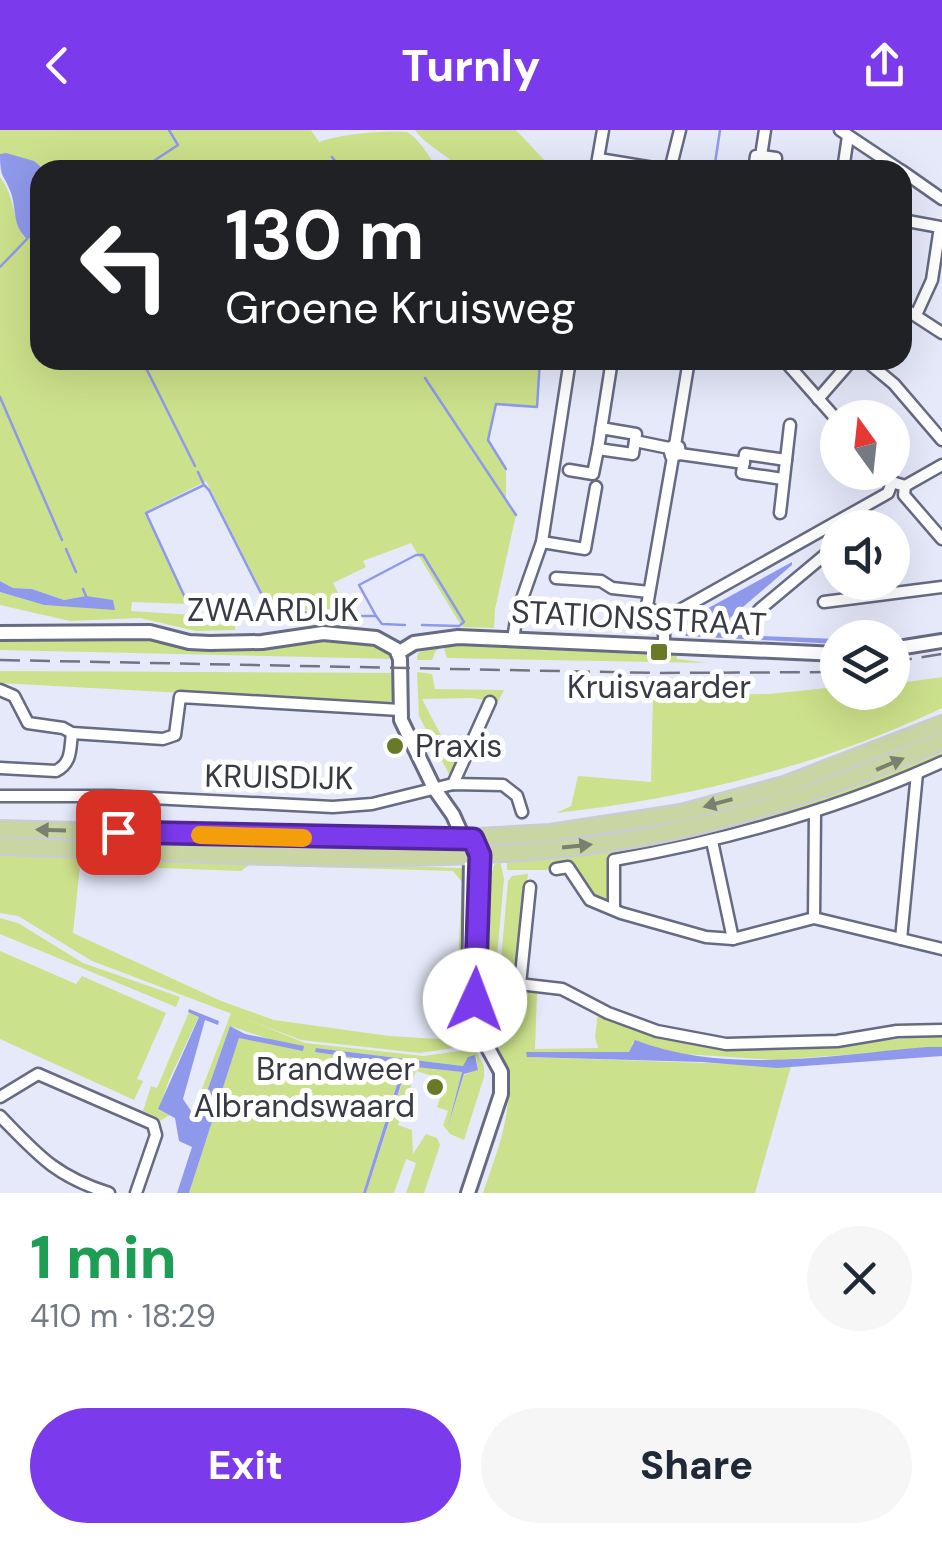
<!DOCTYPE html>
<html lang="en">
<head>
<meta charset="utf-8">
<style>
  :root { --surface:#fff; --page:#f6f6f7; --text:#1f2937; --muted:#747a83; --accent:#7c3aed }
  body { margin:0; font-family:"DM Sans",sans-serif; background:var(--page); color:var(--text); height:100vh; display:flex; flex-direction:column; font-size:38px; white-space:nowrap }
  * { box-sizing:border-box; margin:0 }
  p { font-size:32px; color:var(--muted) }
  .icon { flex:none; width:55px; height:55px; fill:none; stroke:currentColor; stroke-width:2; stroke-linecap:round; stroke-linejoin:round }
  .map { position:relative; height:1063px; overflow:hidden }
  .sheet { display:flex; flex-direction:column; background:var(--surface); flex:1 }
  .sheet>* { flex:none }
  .hud { position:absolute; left:30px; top:30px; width:882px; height:210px; border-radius:30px; box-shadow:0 10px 40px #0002; background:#202124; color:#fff; overflow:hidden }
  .needle { width:65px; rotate:345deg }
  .buttons { position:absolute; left:820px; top:270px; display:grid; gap:20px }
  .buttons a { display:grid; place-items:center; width:90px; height:90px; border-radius:50%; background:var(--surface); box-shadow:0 10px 40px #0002; font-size:50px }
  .pin { position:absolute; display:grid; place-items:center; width:85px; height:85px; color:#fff; margin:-42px; border-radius:20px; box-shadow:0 5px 15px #0006 }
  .me { position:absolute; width:110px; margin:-55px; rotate:2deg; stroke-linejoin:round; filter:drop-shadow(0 0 8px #0008) }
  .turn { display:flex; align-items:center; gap:35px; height:210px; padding:0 30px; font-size:45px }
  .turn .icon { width:130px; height:130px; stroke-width:2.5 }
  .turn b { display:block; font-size:70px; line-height:85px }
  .round { display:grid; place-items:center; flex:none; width:105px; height:105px; border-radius:52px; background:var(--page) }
  .head { display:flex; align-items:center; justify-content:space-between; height:170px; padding:0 30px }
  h1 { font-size:60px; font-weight:800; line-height:75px; color:#1e9e55 }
  .button { display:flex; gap:20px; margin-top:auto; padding:20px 30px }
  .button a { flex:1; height:115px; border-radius:60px; background:var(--accent); color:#fff; font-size:40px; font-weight:800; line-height:115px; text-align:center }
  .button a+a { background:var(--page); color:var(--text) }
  header { display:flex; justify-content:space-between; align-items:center; height:130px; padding:0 30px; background:var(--accent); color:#fff; font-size:45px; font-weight:800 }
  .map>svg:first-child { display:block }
  .green { fill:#cce18b }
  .water { fill:#8f99eb }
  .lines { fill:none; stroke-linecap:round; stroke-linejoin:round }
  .stream { stroke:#8f99eb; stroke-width:2.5 }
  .minor-casing { stroke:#666a82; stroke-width:15 }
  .tertiary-casing { stroke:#666a82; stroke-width:18 }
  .primary-casing { stroke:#cbcccf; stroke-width:20 }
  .minor { stroke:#fff; stroke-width:10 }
  .tertiary { stroke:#fff; stroke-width:12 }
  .primary { stroke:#cad5a4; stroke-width:15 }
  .rail { stroke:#727481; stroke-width:2.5; stroke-dasharray:20 10; stroke-linecap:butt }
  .oneway { fill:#7a8070 }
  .route-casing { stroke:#51269a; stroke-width:25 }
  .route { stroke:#7c3aed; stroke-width:18 }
  .slow { stroke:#f59e0b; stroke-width:18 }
  .poi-dot { fill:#687927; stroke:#fff; stroke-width:4 }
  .labels { text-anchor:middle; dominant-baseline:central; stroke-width:10; stroke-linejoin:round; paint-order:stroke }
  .street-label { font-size:32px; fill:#383a45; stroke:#fff }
  .poi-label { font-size:32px; fill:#383a45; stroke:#fff }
</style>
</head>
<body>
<header><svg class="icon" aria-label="back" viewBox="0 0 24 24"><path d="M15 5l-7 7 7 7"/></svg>Turnly<svg class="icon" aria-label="share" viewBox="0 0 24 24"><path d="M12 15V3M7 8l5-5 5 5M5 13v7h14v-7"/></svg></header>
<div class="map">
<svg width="942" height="1063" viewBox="0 0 942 1063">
  <rect width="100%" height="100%" fill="#e6e9fa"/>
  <g class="green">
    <path d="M0,0H311L319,12C340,4 386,0 407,2C420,9 430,29 439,40H45L34,31L0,24Z"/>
    <path d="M415,0H516L549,35V40H460C447,23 428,18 415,0Z"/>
    <path d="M0,47C14,65 12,85 23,106L40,105V230H540L537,277L496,274L488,310L506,339V369L516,385L495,479L494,498L462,497L411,413L363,431L366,437L333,453L340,467L345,466L352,482L270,478L206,351L145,382L188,474L132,472L131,481L194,485L198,495L235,494V500L196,501L140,488L70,491L0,475V462L44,475L115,479L86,466L64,470L32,459L13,458L0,451Z"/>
    <polygon points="144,505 188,516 272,517 314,509 385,515 396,529 0,520 0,508 74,509"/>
    <polygon points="450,512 677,522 677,529 708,533 447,528 443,515 435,522 432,530 417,530 418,523"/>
    <polygon points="0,541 398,543 397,569 384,574 0,553"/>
    <polygon points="417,542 432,544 435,559 504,560 498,572 472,568 422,569 457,636 451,648 419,586"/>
    <path d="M942,547V578C820,636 690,668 556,683L571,676L578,646L651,652L653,566L769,564L837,557L838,562H892L893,554Z"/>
    <polygon points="942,617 942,628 881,656 755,697 611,727 607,772 594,768 571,733 546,740 507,740 507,729 578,725 632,717"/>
    <polygon points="0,723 461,738 466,746 466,870 456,869 462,752 453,741 249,735 241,741 80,735 73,803 221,871 274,890 389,906 472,911 474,915 420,923 301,910 92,831 18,786 0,783"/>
    <polygon points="500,731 504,749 495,847 483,840 491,746 494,735"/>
    <polygon points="528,744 515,842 500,841 508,751 512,746"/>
    <polygon points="0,788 18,793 83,833 180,867 176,877 0,804"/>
    <polygon points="0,821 76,854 82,846 166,883 137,949 143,951 134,970 0,909"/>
    <path d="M502,856L537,862L535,919L598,918L595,907L598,883C673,913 737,925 818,918C860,914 900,907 942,906V917L777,930L669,923L633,912L630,922H527L528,927L791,936L755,1063H483C496,1024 515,980 506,939C501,915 485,895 480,872L496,867Z"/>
    <polygon points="189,882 199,886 169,950 159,980 170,985 158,992 157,987 143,981 151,956 157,958"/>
    <polygon points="231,883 305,913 423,926 475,919 484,936 484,947 464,1010 450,1004 443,995 448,981 437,977 446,950 416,941 398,995 412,1000 413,1024 426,1004 437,1008 440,1015 424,1063 406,1063 416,1033 406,1029 394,1063 366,1063 408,935 462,942 448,996 464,945 478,939 476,926 463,936 316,918 316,922 403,934 363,1063 189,1063 239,908 302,920 230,896 197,990 190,981 195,977"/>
  </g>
  <g class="water">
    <path d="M6,23L34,31L45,40H40V105L27,109C12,95 17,81 11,63C4,43 0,50 0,24Z"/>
    <polygon points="792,432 792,435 730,488 731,500 737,505 837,509 837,514 686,506 681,501 683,492"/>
    <polygon points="0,451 13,458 32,459 64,470 86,466 113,470 115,480 44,475 0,462"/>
    <polygon points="189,879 219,891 218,895 205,890 183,969 197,990 230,896 245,904 304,916 303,921 239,908 189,1063 177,1063 192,1017 179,1011 175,988 158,979 199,887 188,882"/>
    <path d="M635,910C726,945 832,925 927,917H942V926L777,938L702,932L527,927L526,922H629Z"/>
    <polygon points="316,918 463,936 468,927 475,925 478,940 464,944 448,996 462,942 407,936 366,1063 363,1063 403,935 315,922"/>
  </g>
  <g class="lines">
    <g class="stream">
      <polyline points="332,27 342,40"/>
      <polyline points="140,40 178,15 169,0"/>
      <polyline points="714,40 720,0"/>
      <polyline points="0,137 27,109"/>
      <polyline points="142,230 195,336"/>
      <polyline points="414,230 419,239"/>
      <polyline points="425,248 516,385"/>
      <polyline points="0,267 62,410"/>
      <polyline points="506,339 488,310 496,274 537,277 540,230"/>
      <polyline points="204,355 209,360 270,481 316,483"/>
      <polyline points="66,419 76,442"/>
      <polyline points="83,459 86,466"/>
      <polyline points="188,474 146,383 204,355 198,342"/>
      <polyline points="328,484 349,485"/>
      <polyline points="362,486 376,486 382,494 405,495"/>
      <polyline points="376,486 359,455 416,425 423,425 464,492 459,496 422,495"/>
    </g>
    <defs>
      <g id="minor">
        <polyline points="840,0 900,40"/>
        <polyline points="761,26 776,28 775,40"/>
        <polyline points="599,29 666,40"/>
        <polyline points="596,40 603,0"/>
        <polyline points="670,40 680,0"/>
        <polyline points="754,40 756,26 761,26 765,0"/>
        <polyline points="843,40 848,6"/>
        <polyline points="902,41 942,69"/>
        <polyline points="902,90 940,97 932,150 916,185"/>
        <polyline points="902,177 942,203"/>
        <polyline points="784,230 838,291"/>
        <polyline points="865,230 894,254 942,310"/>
        <polyline points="818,269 852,230"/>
        <polyline points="601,298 636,304 633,324 598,319 612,230"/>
        <polyline points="635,311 669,318 675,315 679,317 680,324 671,326 669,318"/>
        <polyline points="675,315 689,230"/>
        <polyline points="680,324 744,333"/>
        <polyline points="569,340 593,344 598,319"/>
        <polyline points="783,349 742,343 745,324 786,330"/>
        <polyline points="905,356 942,335"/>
        <polyline points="780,383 790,295"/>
        <polyline points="542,412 585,419 596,357"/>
        <polyline points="556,448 601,451 612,458 649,462"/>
        <polyline points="824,472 942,457"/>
        <polyline points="759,480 838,414"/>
        <polyline points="664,489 888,363 892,352 905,356 904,365 942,409"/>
        <polyline points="513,510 517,483 542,412 570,230"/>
        <polyline points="664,517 664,489 647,476 673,327"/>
        <polyline points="0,560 14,566 28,593 63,598 72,603 163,609 175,605 180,567 400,580"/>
        <path d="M0,638L56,641C72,633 70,619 72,603"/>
        <polyline points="453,654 490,572"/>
        <polyline points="0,666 111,666 333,677 372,674 453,654 503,655 517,666 522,682"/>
        <polyline points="712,711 733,809"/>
        <polyline points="556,739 568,737 590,770 621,783 706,807 733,809 814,788 942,819"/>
        <path d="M614,778V730C727,710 837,680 942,632"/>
        <polyline points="814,788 815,682"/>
        <polyline points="901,809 917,643"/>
        <polyline points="468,848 562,859 608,883 657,901 726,914 837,911 897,901 942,900"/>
        <polyline points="520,854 530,757"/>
        <polyline points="0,967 38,944 153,994 156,1005 136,1063"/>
        <path d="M0,986C38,1025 55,1046 109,1063"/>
      </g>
      <g id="tertiary">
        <polyline points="0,503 150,502 189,512 210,513 262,512 323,503 376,508 396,519 400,529 401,590 434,658 453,685 471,725 469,872 476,896 501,942 501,964 468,1063"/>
        <polyline points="892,519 942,511"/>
        <polyline points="398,523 414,513 458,507 838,524"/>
        <polyline points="476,717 480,725 477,811"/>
      </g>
      <g id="primary">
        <polyline points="0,699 423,710 550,703 681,683 784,655 942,594"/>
        <path d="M0,716C196,722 397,739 593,715C713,700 831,659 942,611"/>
      </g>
    </defs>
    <use href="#minor" class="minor-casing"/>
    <use href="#tertiary" class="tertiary-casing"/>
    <use href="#primary" class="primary-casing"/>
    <use href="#minor" class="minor"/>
    <use href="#tertiary" class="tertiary"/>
    <use href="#primary" class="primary"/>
    <g class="rail">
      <polyline points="0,530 657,543 838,542"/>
      <polyline points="892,532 942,524"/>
    </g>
  </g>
  <defs><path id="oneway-solid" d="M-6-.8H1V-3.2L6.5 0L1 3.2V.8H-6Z" transform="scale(2.5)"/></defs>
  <g class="oneway">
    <use href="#oneway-solid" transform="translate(890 634) rotate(-23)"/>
    <use href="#oneway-solid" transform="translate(718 673) rotate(165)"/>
    <use href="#oneway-solid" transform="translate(51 700) rotate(-178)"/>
    <use href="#oneway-solid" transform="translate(577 716) rotate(-6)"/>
  </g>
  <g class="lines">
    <defs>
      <polyline id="route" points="118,702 473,709 480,725 475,870"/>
    </defs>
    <use href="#route" class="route-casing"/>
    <use href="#route" class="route"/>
    <polyline class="slow" points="200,705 303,708"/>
  </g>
  <g class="poi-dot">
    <rect x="649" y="512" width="20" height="20" rx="5"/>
    <circle cx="395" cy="616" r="10"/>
    <circle cx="435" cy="957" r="10"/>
  </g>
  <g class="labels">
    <g class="street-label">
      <text x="273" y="480">ZWAARDIJK</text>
      <text transform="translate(639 488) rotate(3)">STATIONSSTRAAT</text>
      <text transform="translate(279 647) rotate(1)">KRUISDIJK</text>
    </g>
    <g class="poi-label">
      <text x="659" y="557">Kruisvaarder</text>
      <text x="415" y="616" text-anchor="start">Praxis</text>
      <text x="415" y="939" text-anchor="end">Brandweer<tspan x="415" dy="37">Albrandswaard</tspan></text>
    </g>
  </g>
</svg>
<div class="buttons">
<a><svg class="needle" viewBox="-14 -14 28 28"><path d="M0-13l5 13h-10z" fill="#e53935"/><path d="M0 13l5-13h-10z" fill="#747a83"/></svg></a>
<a><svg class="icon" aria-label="sound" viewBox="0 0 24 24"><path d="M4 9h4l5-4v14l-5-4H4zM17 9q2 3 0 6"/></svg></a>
<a><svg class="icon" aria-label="layers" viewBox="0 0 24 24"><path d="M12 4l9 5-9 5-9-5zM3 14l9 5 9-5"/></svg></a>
</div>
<div class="pin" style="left:118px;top:702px;background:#d93025"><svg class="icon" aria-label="arrive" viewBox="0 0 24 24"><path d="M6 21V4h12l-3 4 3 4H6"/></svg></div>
<svg class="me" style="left:475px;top:870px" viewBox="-20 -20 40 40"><circle r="19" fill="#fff"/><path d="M0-13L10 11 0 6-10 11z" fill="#7c3aed"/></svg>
<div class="hud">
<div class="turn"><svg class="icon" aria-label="left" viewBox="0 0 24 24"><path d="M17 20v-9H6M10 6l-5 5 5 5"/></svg><div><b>130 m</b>Groene Kruisweg</div></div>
</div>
</div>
<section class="sheet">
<div class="head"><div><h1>1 min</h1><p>410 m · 18:29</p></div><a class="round"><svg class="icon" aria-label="close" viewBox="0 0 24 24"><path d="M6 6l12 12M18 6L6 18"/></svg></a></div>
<div class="button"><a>Exit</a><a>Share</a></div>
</section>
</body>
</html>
